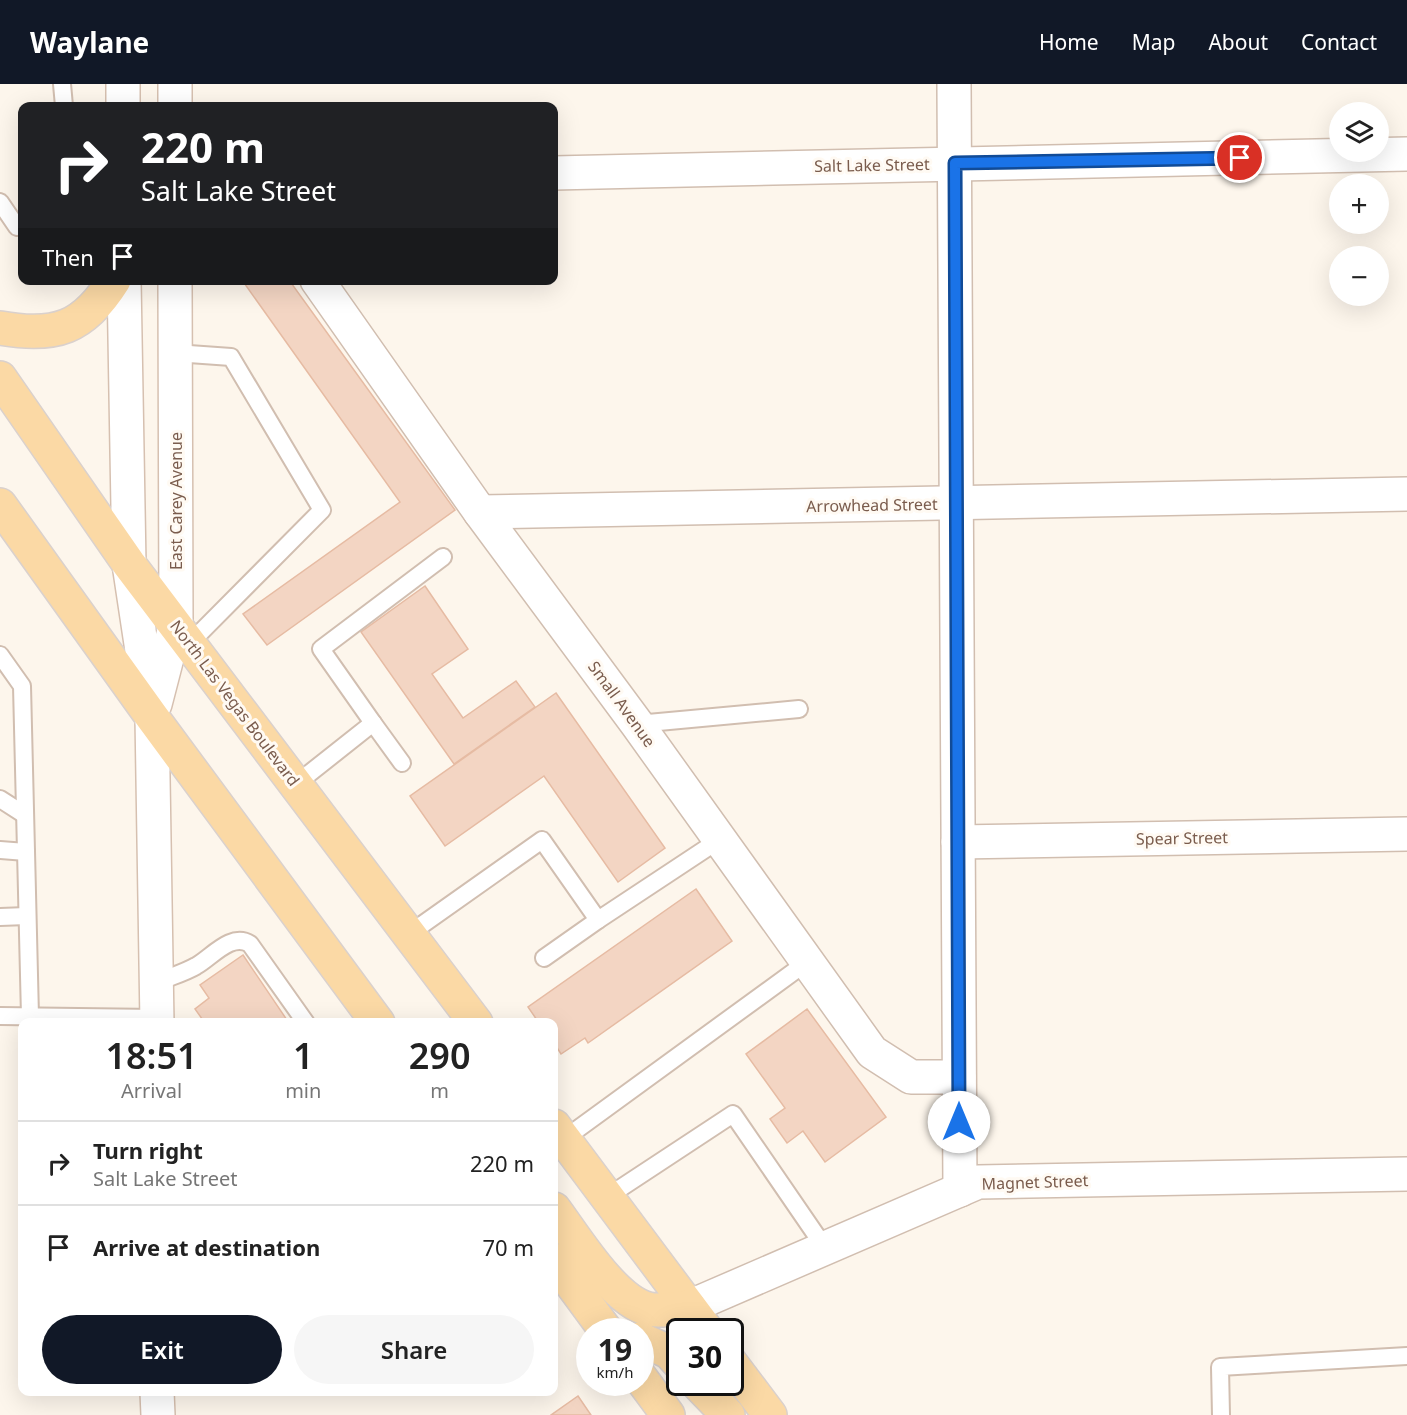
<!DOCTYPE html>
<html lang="en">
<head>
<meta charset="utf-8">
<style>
  :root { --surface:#fff; --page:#f6f6f6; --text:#222; --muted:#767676; --line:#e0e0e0; --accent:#111827 }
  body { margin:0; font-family:"Noto Sans",sans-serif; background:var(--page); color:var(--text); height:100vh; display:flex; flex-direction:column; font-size:22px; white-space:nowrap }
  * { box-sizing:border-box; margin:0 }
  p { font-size:20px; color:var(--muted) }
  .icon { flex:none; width:33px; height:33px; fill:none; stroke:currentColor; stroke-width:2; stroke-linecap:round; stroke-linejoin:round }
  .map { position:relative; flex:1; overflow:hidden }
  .sheet { position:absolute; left:18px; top:934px; width:540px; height:378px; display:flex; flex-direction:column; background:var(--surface); border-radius:12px; box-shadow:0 6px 24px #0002 }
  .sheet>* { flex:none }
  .banner { position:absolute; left:18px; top:18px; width:540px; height:183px; border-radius:12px; box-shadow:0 6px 24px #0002; background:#202124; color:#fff; overflow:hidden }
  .buttons { position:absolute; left:1329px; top:18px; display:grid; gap:12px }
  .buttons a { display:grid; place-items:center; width:60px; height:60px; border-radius:50%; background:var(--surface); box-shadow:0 6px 24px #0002; font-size:30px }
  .speed { position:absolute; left:576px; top:1234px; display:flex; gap:12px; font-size:30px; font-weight:700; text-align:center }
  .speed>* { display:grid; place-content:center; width:78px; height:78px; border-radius:50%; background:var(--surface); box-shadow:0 6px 24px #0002; line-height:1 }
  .speed small { font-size:15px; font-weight:400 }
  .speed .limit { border:3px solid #111; border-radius:9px; background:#fff; color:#111 }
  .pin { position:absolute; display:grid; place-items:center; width:51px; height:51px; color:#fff; margin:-26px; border:3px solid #fff; border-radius:50%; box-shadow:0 2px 6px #0007 }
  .me { position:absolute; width:66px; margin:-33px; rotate:0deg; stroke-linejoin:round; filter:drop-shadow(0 0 4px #0008) }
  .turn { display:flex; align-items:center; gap:21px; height:126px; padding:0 24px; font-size:27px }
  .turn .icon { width:78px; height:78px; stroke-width:2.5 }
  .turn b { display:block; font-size:42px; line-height:51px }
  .then { display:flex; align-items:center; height:57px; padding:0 24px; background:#0003; gap:12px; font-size:22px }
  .eta { display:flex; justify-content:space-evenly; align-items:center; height:102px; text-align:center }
  .eta b { font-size:36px; font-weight:600; line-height:42px }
  .primary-button { display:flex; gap:12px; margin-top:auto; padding:12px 24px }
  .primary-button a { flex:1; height:69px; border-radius:36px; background:var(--accent); color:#fff; font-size:24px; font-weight:600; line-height:69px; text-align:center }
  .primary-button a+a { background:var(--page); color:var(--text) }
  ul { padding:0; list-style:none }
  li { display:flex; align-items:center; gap:18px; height:84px; padding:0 24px; border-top:2px solid var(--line) }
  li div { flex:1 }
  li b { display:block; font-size:22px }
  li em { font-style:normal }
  header { display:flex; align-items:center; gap:36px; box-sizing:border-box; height:84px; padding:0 30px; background:var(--accent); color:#fff }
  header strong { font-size:28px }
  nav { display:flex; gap:33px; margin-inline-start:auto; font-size:21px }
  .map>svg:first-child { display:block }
  .building { fill:#f3d5c3; stroke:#e6bba3; stroke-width:1.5 }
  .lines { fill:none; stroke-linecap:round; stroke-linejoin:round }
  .lane-casing { stroke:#d1beb0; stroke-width:20 }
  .street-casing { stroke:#d1beb0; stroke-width:36 }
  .secondary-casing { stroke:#d6c0b0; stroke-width:36 }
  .primary-casing { stroke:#dad1cd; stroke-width:36 }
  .lane { stroke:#fff; stroke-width:16 }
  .street { stroke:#fff; stroke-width:33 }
  .secondary { stroke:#fff; stroke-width:33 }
  .primary { stroke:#fbd9a5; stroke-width:33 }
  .route-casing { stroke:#114b97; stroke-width:15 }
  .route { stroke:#1a73e8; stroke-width:10 }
  .labels { text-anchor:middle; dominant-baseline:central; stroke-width:6; stroke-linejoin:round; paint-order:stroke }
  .street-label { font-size:16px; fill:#7a5c4d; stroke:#fffaf3 }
</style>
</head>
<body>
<header>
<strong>Waylane</strong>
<nav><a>Home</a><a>Map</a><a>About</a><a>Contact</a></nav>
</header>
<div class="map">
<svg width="1407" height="1331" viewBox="0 0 1407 1331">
  <rect width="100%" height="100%" fill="#fdf6ec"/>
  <g class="building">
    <polygon points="242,196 289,196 455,426 267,561 243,530 400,418"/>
    <polygon points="425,502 468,565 432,590 463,634 516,597 535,623 454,680 361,548"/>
    <polygon points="556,609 665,764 618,798 544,692 445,762 410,712"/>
    <polygon points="696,805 732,857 588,959 585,954 561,970 554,959 554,939 539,939 528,923"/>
    <polygon points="243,871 289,939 205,939 195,925 209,914 200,901"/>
    <polygon points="807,925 886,1033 825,1078 803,1047 787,1059 770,1035 785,1024 746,970"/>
    <polygon points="578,1312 591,1331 551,1331"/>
  </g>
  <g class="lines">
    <defs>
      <g id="lane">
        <polyline points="62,0 64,22"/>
        <polyline points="0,118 17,143 22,137"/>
        <polyline points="175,269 231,273 322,426 190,559"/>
        <polyline points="0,571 22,602 30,932"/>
        <polyline points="373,639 402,679"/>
        <polyline points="637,640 799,625"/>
        <polyline points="296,700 373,639 321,565 443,473"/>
        <polyline points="0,715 25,731"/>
        <polyline points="0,766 26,768"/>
        <polyline points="0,833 27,832"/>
        <polyline points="598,836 719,756"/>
        <polyline points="409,850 542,756 598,836 544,874"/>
        <path d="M156,899C169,893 184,889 196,882C211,874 231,848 250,860L306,939"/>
        <polyline points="0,932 157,934"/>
        <polyline points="564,1055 807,878"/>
        <polyline points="607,1113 733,1030 825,1164"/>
        <polyline points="1221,1331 1220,1283 1407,1272"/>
      </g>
      <g id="street">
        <polyline points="954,0 960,1106"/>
        <polyline points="554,89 1407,70"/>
        <polyline points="317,196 480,428 637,640 872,968 911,993 959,993"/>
        <polyline points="480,428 1407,410"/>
        <polyline points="958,758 1407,750"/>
        <polyline points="689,1223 978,1098 1407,1090"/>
      </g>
      <g id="secondary">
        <polyline points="123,0 123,22"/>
        <polyline points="175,0 175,22"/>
        <polyline points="124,196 129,480 152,633 157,939"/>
        <polyline points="155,620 176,539 175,196"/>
        <polyline points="157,1308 158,1331"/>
      </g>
      <g id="primary">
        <path d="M0,244C56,254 84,244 114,196"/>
        <polyline points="0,294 129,480 476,939"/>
        <polyline points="0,421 152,633 378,939"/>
        <polyline points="554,1042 708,1248"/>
        <path d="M554,1125C575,1153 613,1216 648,1225C660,1228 677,1224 689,1223"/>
        <polyline points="554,1176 607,1248"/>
        <polyline points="640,1255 669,1268 680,1280"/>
        <polyline points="730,1278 770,1331"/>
        <polyline points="640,1293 668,1331"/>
        <polyline points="697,1299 728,1331"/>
      </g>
    </defs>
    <use href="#lane" class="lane-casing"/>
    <use href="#street" class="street-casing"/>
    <use href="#secondary" class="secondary-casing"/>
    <use href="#primary" class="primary-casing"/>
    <use href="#lane" class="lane"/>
    <use href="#street" class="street"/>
    <use href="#secondary" class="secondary"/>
    <use href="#primary" class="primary"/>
  </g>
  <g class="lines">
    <defs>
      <polyline id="route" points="959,1038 955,79 1240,74"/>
    </defs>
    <use href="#route" class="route-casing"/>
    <use href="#route" class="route"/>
  </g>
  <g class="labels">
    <g class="street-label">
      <text transform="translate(872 81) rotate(-1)">Salt Lake Street</text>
      <text transform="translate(176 417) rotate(-90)">East Carey Avenue</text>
      <text transform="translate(872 421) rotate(-1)">Arrowhead Street</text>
      <text transform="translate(235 619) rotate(53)">North Las Vegas Boulevard</text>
      <text transform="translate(622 620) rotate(54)">Small Avenue</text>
      <text transform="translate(1182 754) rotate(-1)">Spear Street</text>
      <text transform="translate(1035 1098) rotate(-2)">Magnet Street</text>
    </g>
  </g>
</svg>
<div class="buttons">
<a><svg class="icon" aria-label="layers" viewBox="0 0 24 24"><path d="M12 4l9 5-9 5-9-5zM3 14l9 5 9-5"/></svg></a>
<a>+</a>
<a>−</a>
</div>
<div class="speed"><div>19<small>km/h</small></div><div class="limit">30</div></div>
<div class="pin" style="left:1240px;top:74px;background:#d93025"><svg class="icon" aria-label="arrive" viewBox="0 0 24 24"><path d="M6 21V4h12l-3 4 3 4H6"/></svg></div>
<svg class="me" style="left:959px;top:1038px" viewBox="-20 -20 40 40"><circle r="19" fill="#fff"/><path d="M0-13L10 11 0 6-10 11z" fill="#1a73e8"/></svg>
<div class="banner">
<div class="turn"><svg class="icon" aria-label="right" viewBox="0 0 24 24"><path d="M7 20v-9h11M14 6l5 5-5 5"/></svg><div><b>220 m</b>Salt Lake Street</div></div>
<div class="then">Then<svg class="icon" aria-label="arrive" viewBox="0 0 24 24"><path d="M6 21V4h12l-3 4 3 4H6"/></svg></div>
</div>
<section class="sheet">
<div class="eta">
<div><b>18:51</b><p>Arrival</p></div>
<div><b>1</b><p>min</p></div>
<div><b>290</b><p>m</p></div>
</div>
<ul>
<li><svg class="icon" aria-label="right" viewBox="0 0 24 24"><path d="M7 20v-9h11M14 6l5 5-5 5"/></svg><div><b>Turn right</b><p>Salt Lake Street</p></div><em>220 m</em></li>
<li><svg class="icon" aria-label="arrive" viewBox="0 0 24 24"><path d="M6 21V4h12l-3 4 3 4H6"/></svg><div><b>Arrive at destination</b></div><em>70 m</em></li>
</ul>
<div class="primary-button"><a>Exit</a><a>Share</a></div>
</section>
</div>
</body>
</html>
